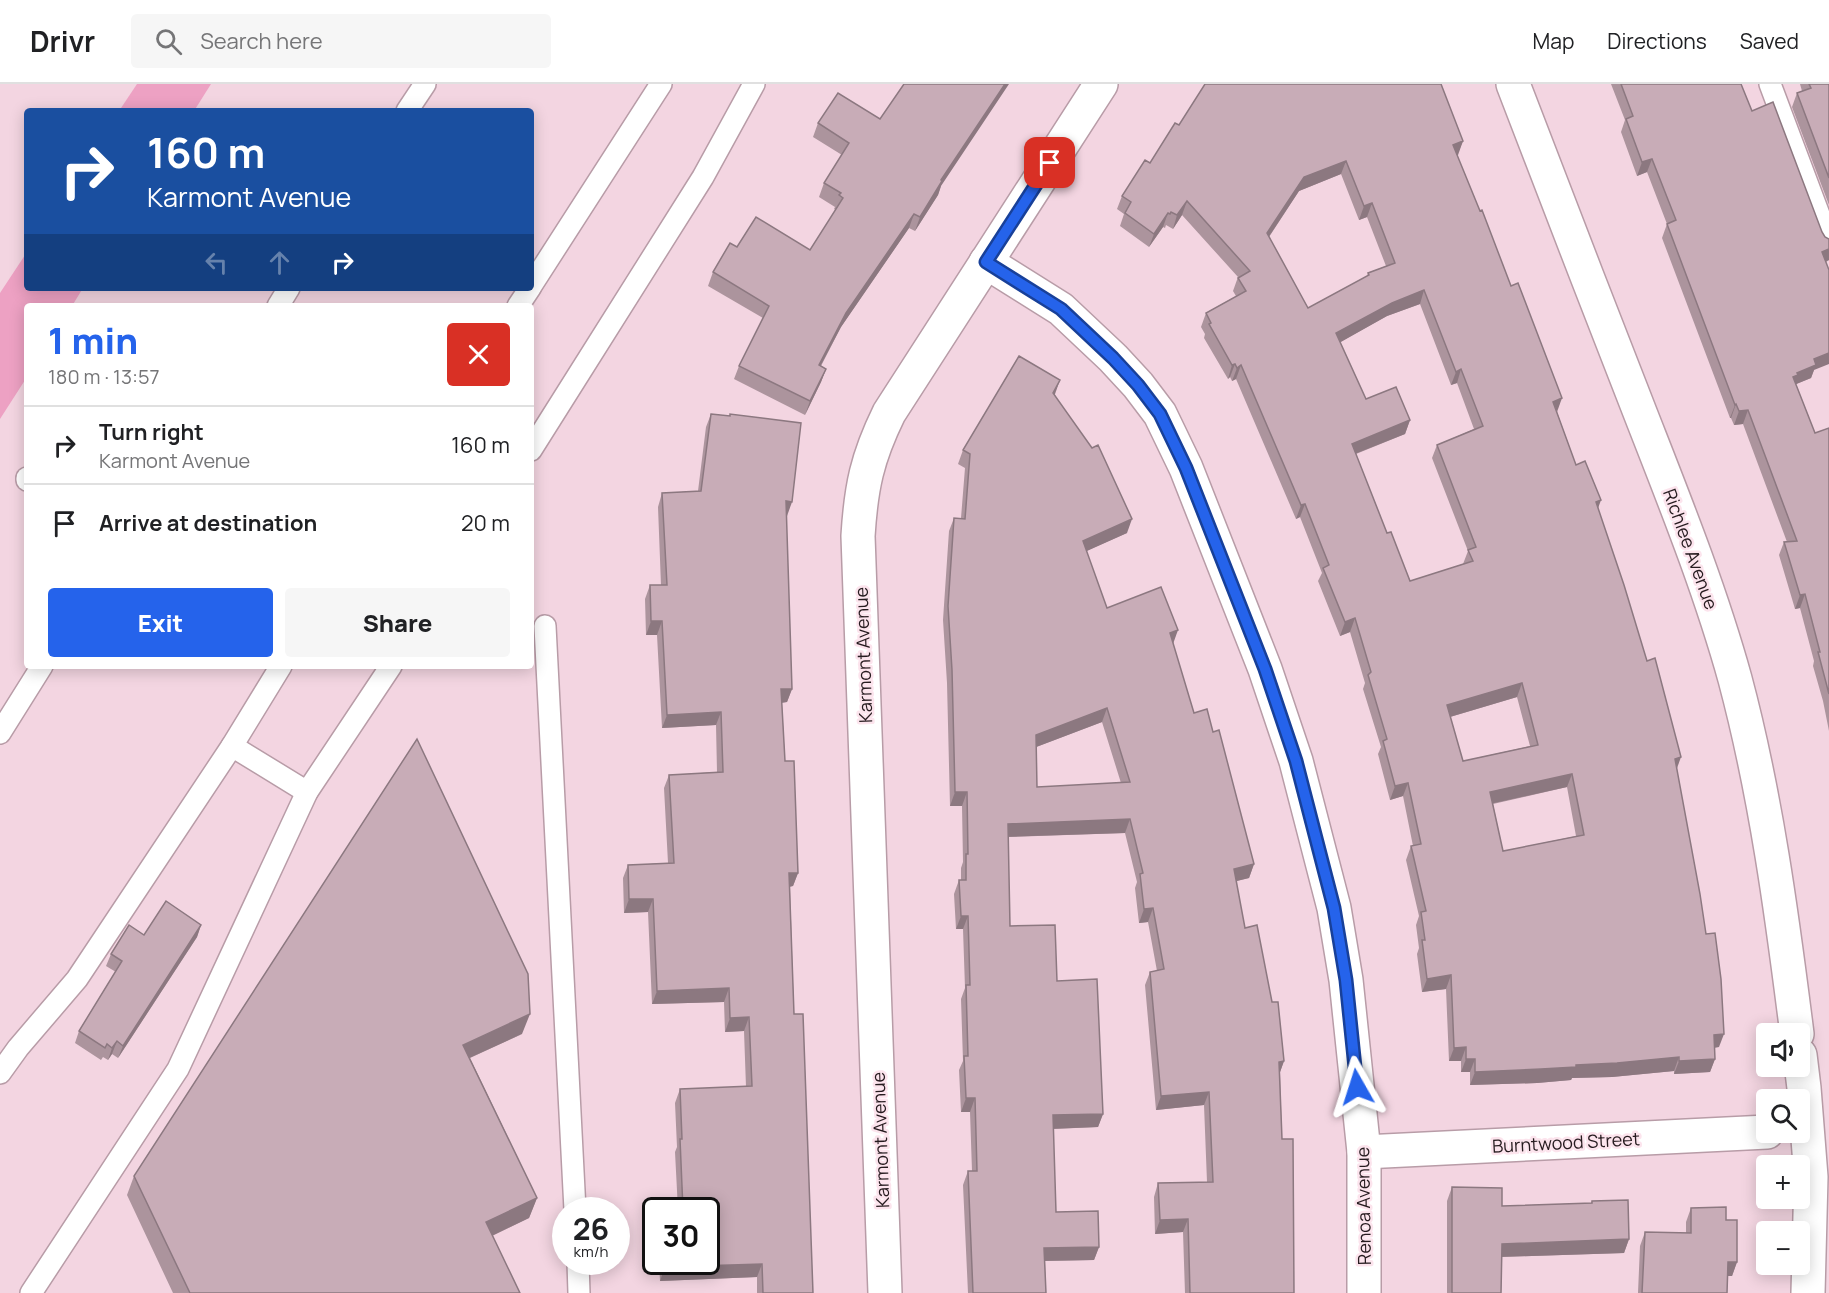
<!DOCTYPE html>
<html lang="en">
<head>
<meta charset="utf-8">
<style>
  :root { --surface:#fff; --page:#f6f6f6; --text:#202124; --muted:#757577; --line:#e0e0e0; --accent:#2563eb }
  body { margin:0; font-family:Manrope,sans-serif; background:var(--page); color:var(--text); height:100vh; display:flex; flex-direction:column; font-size:22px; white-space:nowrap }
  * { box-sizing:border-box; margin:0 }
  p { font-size:20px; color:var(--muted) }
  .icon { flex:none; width:33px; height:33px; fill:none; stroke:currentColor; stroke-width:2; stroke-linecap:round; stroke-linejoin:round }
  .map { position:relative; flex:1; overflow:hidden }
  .details { position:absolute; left:24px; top:219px; width:510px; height:366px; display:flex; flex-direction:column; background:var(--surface); border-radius:6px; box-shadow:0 3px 15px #0003 }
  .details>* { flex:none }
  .top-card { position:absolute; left:24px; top:24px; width:510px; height:183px; border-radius:6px; box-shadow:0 3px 15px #0003; background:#1a4fa0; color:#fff; overflow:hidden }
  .tools { position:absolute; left:1756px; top:939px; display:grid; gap:12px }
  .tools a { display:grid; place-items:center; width:54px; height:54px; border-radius:6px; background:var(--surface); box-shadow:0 3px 15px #0003; font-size:30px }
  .speed { position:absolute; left:552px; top:1113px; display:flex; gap:12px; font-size:30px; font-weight:700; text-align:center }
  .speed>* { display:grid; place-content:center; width:78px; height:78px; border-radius:50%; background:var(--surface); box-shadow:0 3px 15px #0003; line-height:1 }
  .speed small { font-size:15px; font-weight:400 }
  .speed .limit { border:3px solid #111; border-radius:9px; background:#fff; color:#111 }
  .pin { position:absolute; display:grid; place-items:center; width:51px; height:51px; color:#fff; margin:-26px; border-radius:12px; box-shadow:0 3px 9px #0006 }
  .me { position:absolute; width:66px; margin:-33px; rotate:354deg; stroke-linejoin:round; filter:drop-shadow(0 0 4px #0008) }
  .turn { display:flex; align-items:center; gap:21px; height:126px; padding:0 24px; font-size:27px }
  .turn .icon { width:78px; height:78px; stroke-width:2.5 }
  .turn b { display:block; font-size:42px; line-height:51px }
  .lanes { display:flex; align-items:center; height:57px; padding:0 24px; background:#0003; justify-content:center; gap:30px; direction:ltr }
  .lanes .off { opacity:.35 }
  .round { display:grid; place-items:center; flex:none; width:63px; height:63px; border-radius:6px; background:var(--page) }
  .summary { display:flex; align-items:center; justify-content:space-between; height:102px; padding:0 24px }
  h1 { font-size:36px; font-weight:800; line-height:45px; color:var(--accent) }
  .cta { display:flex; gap:12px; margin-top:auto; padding:12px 24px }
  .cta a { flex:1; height:69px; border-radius:6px; background:var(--accent); color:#fff; font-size:24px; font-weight:800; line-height:69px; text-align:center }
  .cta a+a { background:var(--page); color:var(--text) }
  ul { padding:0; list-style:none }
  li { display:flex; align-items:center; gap:18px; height:78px; padding:0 24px; border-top:2px solid var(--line) }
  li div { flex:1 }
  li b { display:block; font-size:22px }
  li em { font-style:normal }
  header { display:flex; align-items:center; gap:36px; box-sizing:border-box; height:84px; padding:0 30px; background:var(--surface); border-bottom:2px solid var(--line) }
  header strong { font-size:28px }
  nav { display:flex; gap:33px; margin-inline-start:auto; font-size:21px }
  .search { width:420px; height:54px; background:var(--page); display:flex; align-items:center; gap:15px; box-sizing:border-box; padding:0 21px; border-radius:6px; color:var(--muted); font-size:22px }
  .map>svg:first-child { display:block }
  .green { fill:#eda1c3 }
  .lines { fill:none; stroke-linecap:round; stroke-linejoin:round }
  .service-casing { stroke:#b89ca7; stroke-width:24 }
  .minor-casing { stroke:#b89ca7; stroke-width:36 }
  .service { stroke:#fff; stroke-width:21 }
  .minor { stroke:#fff; stroke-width:33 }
  .wall { fill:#ac949d; fill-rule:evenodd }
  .shaded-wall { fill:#8c7880 }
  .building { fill:#c8acb7; stroke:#8c7880; stroke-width:1.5; fill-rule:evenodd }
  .route-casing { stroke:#184099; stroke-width:15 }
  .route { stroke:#2563eb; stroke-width:10 }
  .labels { text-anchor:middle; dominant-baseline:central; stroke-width:5; stroke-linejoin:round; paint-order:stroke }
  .street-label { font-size:18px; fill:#261b1f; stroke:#fce4ed }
</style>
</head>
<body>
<header>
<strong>Drivr</strong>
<div class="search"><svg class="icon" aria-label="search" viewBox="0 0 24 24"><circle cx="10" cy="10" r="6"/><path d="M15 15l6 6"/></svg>Search here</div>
<nav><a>Map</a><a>Directions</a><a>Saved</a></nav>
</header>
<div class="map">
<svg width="1829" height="1209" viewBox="0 0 1829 1209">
  <rect width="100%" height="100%" fill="#f3d5e1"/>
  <g class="green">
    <polygon points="137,0 211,0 194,27 119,27"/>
    <polygon points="27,168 27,204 83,204 72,222 27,222 27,293 0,335 0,209"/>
  </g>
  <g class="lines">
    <defs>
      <g id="service">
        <polyline points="1770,0 1829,157"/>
        <polyline points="407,27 425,0"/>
        <polyline points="531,202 661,0"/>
        <polyline points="278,222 289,204"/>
        <polyline points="518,222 530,204"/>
        <polyline points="531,366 703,93 754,0"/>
        <polyline points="27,394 27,396"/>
        <polyline points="545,542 575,1126"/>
        <polyline points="0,649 42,582"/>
        <polyline points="232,662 307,708"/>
        <polyline points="0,989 18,964 77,895 232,662 281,582"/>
        <polyline points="578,1178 579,1209"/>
        <polyline points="31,1209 178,985 307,708 391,582"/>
      </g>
      <g id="minor">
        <path d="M1513,0C1555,110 1598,221 1641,331C1675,418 1710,505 1735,595C1766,711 1782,831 1797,950"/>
        <polyline points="986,178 1061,225 1113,274 1138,301 1160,330 1186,384 1265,585 1296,677 1334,824 1346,896 1364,1068 1364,1209"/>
        <polyline points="1800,971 1804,1004 1811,1093 1808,1209"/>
        <polyline points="1364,1068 1767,1048"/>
        <path d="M885,1209L858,452C861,403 867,374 889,329L1101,0"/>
      </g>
    </defs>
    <use href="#service" class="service-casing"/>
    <use href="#minor" class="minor-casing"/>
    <use href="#service" class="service"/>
    <use href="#minor" class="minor"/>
  </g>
  <g class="wall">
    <polygon points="1611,0 1741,0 1752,27 1822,148 1825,153 1829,155 1829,176 1826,178 1814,286 1811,294 1796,300 1815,349 1829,344 1829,647 1823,617 1813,582 1814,577 1800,524 1795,525 1779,471 1784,458 1787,458 1743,340 1734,341 1731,334 1730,334 1662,154 1667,140 1647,88 1637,92 1621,48 1625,36"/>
    <polygon points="1800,0 1829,0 1829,121 1792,23 1797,9 1802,7"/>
    <polygon points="818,39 941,102 938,111 915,147 909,144 841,243 821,282 826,285 821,298 805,331 734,295 739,282 763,234 708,202 713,188 737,163 810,166 836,126 834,125 835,123 819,113 824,99 842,71 813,53"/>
    <path d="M1179,41L1463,57L1457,71L1557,328L1576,381L1598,424L1677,685L1719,963L1714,964L1715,975L1710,988L1674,990V987L1612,993L1572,994L1571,996L1537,999L1470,1001V988H1461V977H1449L1446,905L1422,908L1417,870L1419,864L1416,841L1419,832L1406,776L1411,762H1413L1403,712L1390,716L1378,670L1381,663L1363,605L1365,599L1350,548L1340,552L1318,497L1322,489L1300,433L1296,435L1236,295L1232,297L1230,293L1228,295L1204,254L1205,250L1201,243L1206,229L1236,212L1233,207L1238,193L1182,131L1173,145L1166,141L1165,144L1163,143L1149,163L1120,142L1124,130L1117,125L1122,112L1150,79ZM1341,90L1359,136L1367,133L1386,182L1368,189L1367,192L1308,224L1269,153L1299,107ZM1420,220L1451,301L1457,299L1474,345L1437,361L1432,374L1468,467L1463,480L1410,497L1387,449L1356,370L1405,350L1410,336L1366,315L1340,258L1387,232ZM1517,613L1530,662L1463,677L1450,633ZM1567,703L1576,752L1503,767L1493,720Z"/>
    <path d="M1055,311L1127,449L1086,467L1107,524L1173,560L1194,629L1254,780L1249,794L1236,797L1245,844L1284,977L1280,988L1282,1055L1294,1209H1185L1183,1148L1155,1150L1154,1113L1158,1099L1207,1098L1204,1021L1156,1026L1145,901L1150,888L1157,887L1148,838L1139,839L1135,804L1137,798L1125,749L1008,753L1010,842L1057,897L1103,1030L1098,1043L1053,1045L1056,1128L1099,1163L1094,1176L1045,1177L1046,1209H968L963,1101L968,1087H972L970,1028H961L959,986L963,977L961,915L965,904L963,845H956L954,810L959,796H961V784L963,778L962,722H950L947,599L943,536L949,447L954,434H961L965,384L958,380L963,366ZM1102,638L1121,699L1037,703L1036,663Z"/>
    <polygon points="711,330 730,332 730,330 787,432 786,432 792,605 787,618 782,619 785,677 798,789 793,802 790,803 794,930 813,1209 757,1209 757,1193 660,1197 659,1178 706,1178 706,1126 678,1126 675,1068 677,1063 675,1019 680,1005 746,1003 744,947 725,948 724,918 652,920 648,828 624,829 623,794 628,781 668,779 664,704 669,691 717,688 716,641 662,644 657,551 646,551 645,515 650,501 661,501 658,423 662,409 698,407 706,343"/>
    <polygon points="201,841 197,853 118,974 112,970 108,976 103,973 101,976 75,959 79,947 116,888 106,882 111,870 144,851"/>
    <polygon points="522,950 470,974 537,1114 529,1134 492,1152 520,1209 173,1209 127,1111 134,1092"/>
    <polygon points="1452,1103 1502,1122 1591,1119 1592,1117 1629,1155 1624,1169 1502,1173 1501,1209 1447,1209 1447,1117"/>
    <polygon points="1691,1124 1726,1136 1737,1178 1732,1192 1728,1192 1727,1209 1638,1209 1640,1162 1645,1148 1686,1149 1686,1138"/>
  </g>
  <g class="shaded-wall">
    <polygon points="1005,0 1009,0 941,102 938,111 915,147 920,133 941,96"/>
    <polygon points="1463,57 1458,71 1448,75 1453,61"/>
    <polygon points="1652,75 1647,88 1637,92 1642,78"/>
    <polygon points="1346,77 1341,90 1299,107 1262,163 1267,149 1304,93"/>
    <polygon points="1187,117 1182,131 1173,145 1177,131"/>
    <polygon points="1372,119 1367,133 1359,136 1364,122"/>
    <polygon points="1168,129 1163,143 1149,163 1154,150"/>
    <polygon points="914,130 909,144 841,243 814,294 819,281 846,229"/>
    <polygon points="1829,165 1829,176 1817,181 1822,168"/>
    <polygon points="1424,206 1420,220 1387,232 1332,263 1336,249 1392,219"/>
    <polygon points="1829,269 1829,280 1814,286 1811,294 1794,301 1793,293 1797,289 1814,275"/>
    <polygon points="1235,280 1230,293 1228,295 1232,281"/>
    <polygon points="1241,281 1236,295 1232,297 1237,284"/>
    <polygon points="826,285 821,298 805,331 810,317"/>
    <polygon points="1461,285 1457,299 1451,301 1456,288"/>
    <polygon points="1060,296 1055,310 1048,322 1053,309"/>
    <polygon points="1562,314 1557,328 1553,318"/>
    <polygon points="1736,320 1731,334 1730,334 1735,321"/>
    <polygon points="1748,326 1743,340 1734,341 1739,327"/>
    <polygon points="1410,336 1405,350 1347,373 1352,360"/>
    <polygon points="1601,416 1596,430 1596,418"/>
    <polygon points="786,417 792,418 787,432 781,431"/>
    <polygon points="1305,420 1300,433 1296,435 1301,421"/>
    <polygon points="1132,435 1127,449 1078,471 1083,457"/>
    <polygon points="1805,510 1800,524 1795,525 1800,511"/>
    <polygon points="1355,534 1350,548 1340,552 1345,538"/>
    <polygon points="651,537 662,537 657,551 646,551"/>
    <polygon points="1178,546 1173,560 1170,549"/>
    <polygon points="1522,599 1517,613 1443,635 1447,621"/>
    <polygon points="781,605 792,605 787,618 777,619"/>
    <polygon points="1107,624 1102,638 1031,665 1036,651"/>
    <polygon points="721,628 716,641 662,644 667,631"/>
    <polygon points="1681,673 1676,687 1675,675"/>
    <polygon points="1572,690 1567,703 1485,721 1490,708"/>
    <polygon points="1408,699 1403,712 1390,716 1395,702"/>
    <polygon points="955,708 967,708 962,722 950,722"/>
    <polygon points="1130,735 1125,749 1003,753 1008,740"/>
    <polygon points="1254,780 1249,794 1229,799 1234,785"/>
    <polygon points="789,789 798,789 793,802 784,803"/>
    <polygon points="629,815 653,815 648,828 624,829"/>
    <polygon points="1153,824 1148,838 1139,839 1144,825"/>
    <polygon points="961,832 968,832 963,845 956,845"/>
    <polygon points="201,841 197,853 118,974 123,962"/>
    <polygon points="1451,891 1446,905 1422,908 1427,895"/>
    <polygon points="729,904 724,918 652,920 657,907"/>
    <polygon points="530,930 522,950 456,980 463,961"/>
    <polygon points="749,933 744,947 725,948 730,934"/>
    <polygon points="1724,950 1719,963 1709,964 1714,951"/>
    <polygon points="117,957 112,970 108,976 112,964"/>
    <polygon points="1466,963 1461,977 1449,977 1454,964"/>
    <polygon points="1679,973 1674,987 1612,993 1572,994 1571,996 1537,999 1470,1001 1475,988"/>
    <polygon points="1466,975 1475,975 1470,988 1461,988"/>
    <polygon points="1715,975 1710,988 1674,990 1679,977"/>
    <polygon points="1284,977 1279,991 1279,978"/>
    <polygon points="1209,1008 1204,1021 1156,1026 1161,1012"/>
    <polygon points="966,1014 975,1014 970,1028 961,1028"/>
    <polygon points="1103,1030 1098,1043 1048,1045 1053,1031"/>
    <polygon points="537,1114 529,1134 479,1158 486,1138"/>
    <polygon points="1188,1135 1183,1148 1155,1150 1160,1136"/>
    <polygon points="1629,1155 1624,1169 1497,1173 1502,1160"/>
    <polygon points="1099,1163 1094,1176 1039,1177 1044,1164"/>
    <polygon points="1728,1178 1737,1178 1732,1192 1723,1192"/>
    <polygon points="762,1180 757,1193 660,1197 665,1183"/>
  </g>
  <g class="building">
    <polygon points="904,0 1005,0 941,96 942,97 920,133 914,130 846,229 819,281 826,285 810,317 739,282 769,222 713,188 730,159 737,163 756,133 810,166 843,114 839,111 841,109 824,99 849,59 818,39 838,9 880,35"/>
    <path d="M1205,0H1441L1463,57L1453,61L1480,127L1482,126L1511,202L1518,199L1562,314L1553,318L1576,381L1585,377L1601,416L1596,418L1624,501L1647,577L1655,574L1681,673L1675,675L1700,810L1706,850L1715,849L1721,895L1724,950L1714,951L1715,975L1679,977V973L1617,979L1576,981V983L1541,985L1475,988V975H1466V963L1454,964L1451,891L1427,895L1422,856H1425L1421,828L1426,827L1411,762L1421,760L1408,699L1395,702L1383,657L1387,655L1368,591L1371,588L1355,534L1345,538L1323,484L1329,481L1305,420L1301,421L1241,281L1237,284L1235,280L1232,281L1209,240L1211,239L1206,229L1246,207L1238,194L1250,187L1187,117L1177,131L1171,128L1170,130L1168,129L1154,150L1125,129L1131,118L1122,112L1145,76L1150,79L1175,39L1179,41ZM1346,77L1364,122L1372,119L1395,179L1368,189L1369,191L1308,224L1267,149L1304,93ZM1424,206L1456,288L1461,285L1483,342L1437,361L1476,463L1468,466L1473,477L1410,497L1391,448L1387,449L1352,360L1410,336L1396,303L1366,315L1336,249L1392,219ZM1522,599L1538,661L1463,677L1447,621ZM1572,690L1584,751L1503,767L1490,708Z"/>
    <polygon points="1621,0 1741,0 1752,27 1773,18 1822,148 1825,153 1829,155 1829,165 1822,168 1829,186 1829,269 1814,275 1816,281 1797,289 1798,291 1793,293 1815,349 1829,344 1829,610 1818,568 1820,568 1805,510 1800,511 1784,458 1797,457 1748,326 1739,327 1736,320 1735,321 1667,140 1676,136 1652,75 1642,78 1626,35 1633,32"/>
    <polygon points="1809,0 1829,0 1829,94 1797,9 1811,4"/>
    <path d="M1019,272L1060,296L1053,309L1092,364L1098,361L1132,435L1083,457L1107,524L1161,503L1178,546L1170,549L1194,629L1207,625L1213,648L1219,646L1254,780L1234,785L1245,844L1257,841L1272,918H1278L1284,977L1279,978L1282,1055H1293L1294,1209H1190L1188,1135L1160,1136L1158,1099L1213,1098L1209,1008L1161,1012L1150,888L1164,885L1153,824L1144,825L1140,790L1143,789L1130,735L1008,740L1010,842L1055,841L1057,897L1097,895L1103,1030L1053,1031L1056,1128L1098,1127L1099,1163L1044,1164L1046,1209H973L968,1087H977L975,1014H966L964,972H968L966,901H970L968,832H961L959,796H966V770H968L967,708H955L952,586L948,522L954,434L965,435L970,370L963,366ZM1107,624L1130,698L1037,703L1036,651Z"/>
    <polygon points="711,330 730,332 730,330 801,339 792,418 786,417 792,605 781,605 785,677 794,677 798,789 789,789 794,930 803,930 813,1209 763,1209 762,1180 665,1183 665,1178 706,1178 706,1126 683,1126 680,1055 682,1055 680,1005 752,1002 749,933 730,934 729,904 657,907 653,815 629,815 628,781 674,779 669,691 723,688 721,628 667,631 662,537 651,537 650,501 667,501 662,409 701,407"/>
    <polygon points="417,655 528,890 530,930 463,961 537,1114 486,1138 520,1209 190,1209 134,1092"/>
    <polygon points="166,817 201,841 123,962 117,957 112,964 107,960 105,964 79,947 122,877 111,870 129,841 144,851"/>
    <polygon points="1452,1103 1502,1104 1502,1122 1592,1119 1592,1117 1628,1116 1629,1155 1502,1160 1501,1209 1452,1209"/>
    <polygon points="1726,1123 1726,1136 1737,1136 1737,1178 1728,1178 1727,1209 1642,1209 1645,1148 1691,1149 1691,1124"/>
  </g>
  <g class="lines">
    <defs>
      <polyline id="route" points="1050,79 986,178 1061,225 1113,274 1138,301 1160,330 1186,384 1265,585 1296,677 1334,824 1346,896 1357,1003"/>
    </defs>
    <use href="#route" class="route-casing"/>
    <use href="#route" class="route"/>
  </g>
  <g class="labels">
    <g class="street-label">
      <text transform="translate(1691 465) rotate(70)">Richlee Avenue</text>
      <text transform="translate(863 571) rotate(-92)">Karmont Avenue</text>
      <text transform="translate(880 1056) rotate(-92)">Karmont Avenue</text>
      <text transform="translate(1566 1058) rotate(-3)">Burntwood Street</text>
      <text transform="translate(1363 1122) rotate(-91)">Renoa Avenue</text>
    </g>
  </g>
</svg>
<div class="tools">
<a><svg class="icon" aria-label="sound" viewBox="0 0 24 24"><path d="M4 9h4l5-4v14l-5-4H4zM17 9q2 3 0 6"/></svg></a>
<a><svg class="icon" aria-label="search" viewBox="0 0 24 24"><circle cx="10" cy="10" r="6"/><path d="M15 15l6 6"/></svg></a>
<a>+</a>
<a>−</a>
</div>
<div class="speed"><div>26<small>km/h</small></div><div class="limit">30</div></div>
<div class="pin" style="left:1050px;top:79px;background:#d93025"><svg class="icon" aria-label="arrive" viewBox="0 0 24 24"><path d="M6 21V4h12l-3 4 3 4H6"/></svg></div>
<svg class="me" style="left:1357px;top:1003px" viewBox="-20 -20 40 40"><path d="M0-17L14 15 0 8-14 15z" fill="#2563eb" stroke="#fff" stroke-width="4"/></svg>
<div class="top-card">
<div class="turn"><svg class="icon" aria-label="right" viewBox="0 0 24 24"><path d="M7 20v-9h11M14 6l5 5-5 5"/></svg><div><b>160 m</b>Karmont Avenue</div></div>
<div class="lanes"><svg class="icon off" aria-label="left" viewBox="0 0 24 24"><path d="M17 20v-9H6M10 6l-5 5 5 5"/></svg><svg class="icon off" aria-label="ahead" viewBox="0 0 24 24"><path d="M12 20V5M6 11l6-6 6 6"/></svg><svg class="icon" aria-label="right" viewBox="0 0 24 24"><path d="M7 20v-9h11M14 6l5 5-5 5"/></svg></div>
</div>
<section class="details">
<div class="summary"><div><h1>1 min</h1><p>180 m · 13:57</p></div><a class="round" style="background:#d93025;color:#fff"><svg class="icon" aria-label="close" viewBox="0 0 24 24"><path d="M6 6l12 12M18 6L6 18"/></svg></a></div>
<ul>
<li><svg class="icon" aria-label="right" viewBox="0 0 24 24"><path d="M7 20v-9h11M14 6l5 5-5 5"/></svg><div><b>Turn right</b><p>Karmont Avenue</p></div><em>160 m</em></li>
<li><svg class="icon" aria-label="arrive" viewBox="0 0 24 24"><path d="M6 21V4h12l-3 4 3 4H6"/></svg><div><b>Arrive at destination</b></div><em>20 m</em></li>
</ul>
<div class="cta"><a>Exit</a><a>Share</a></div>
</section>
</div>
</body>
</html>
